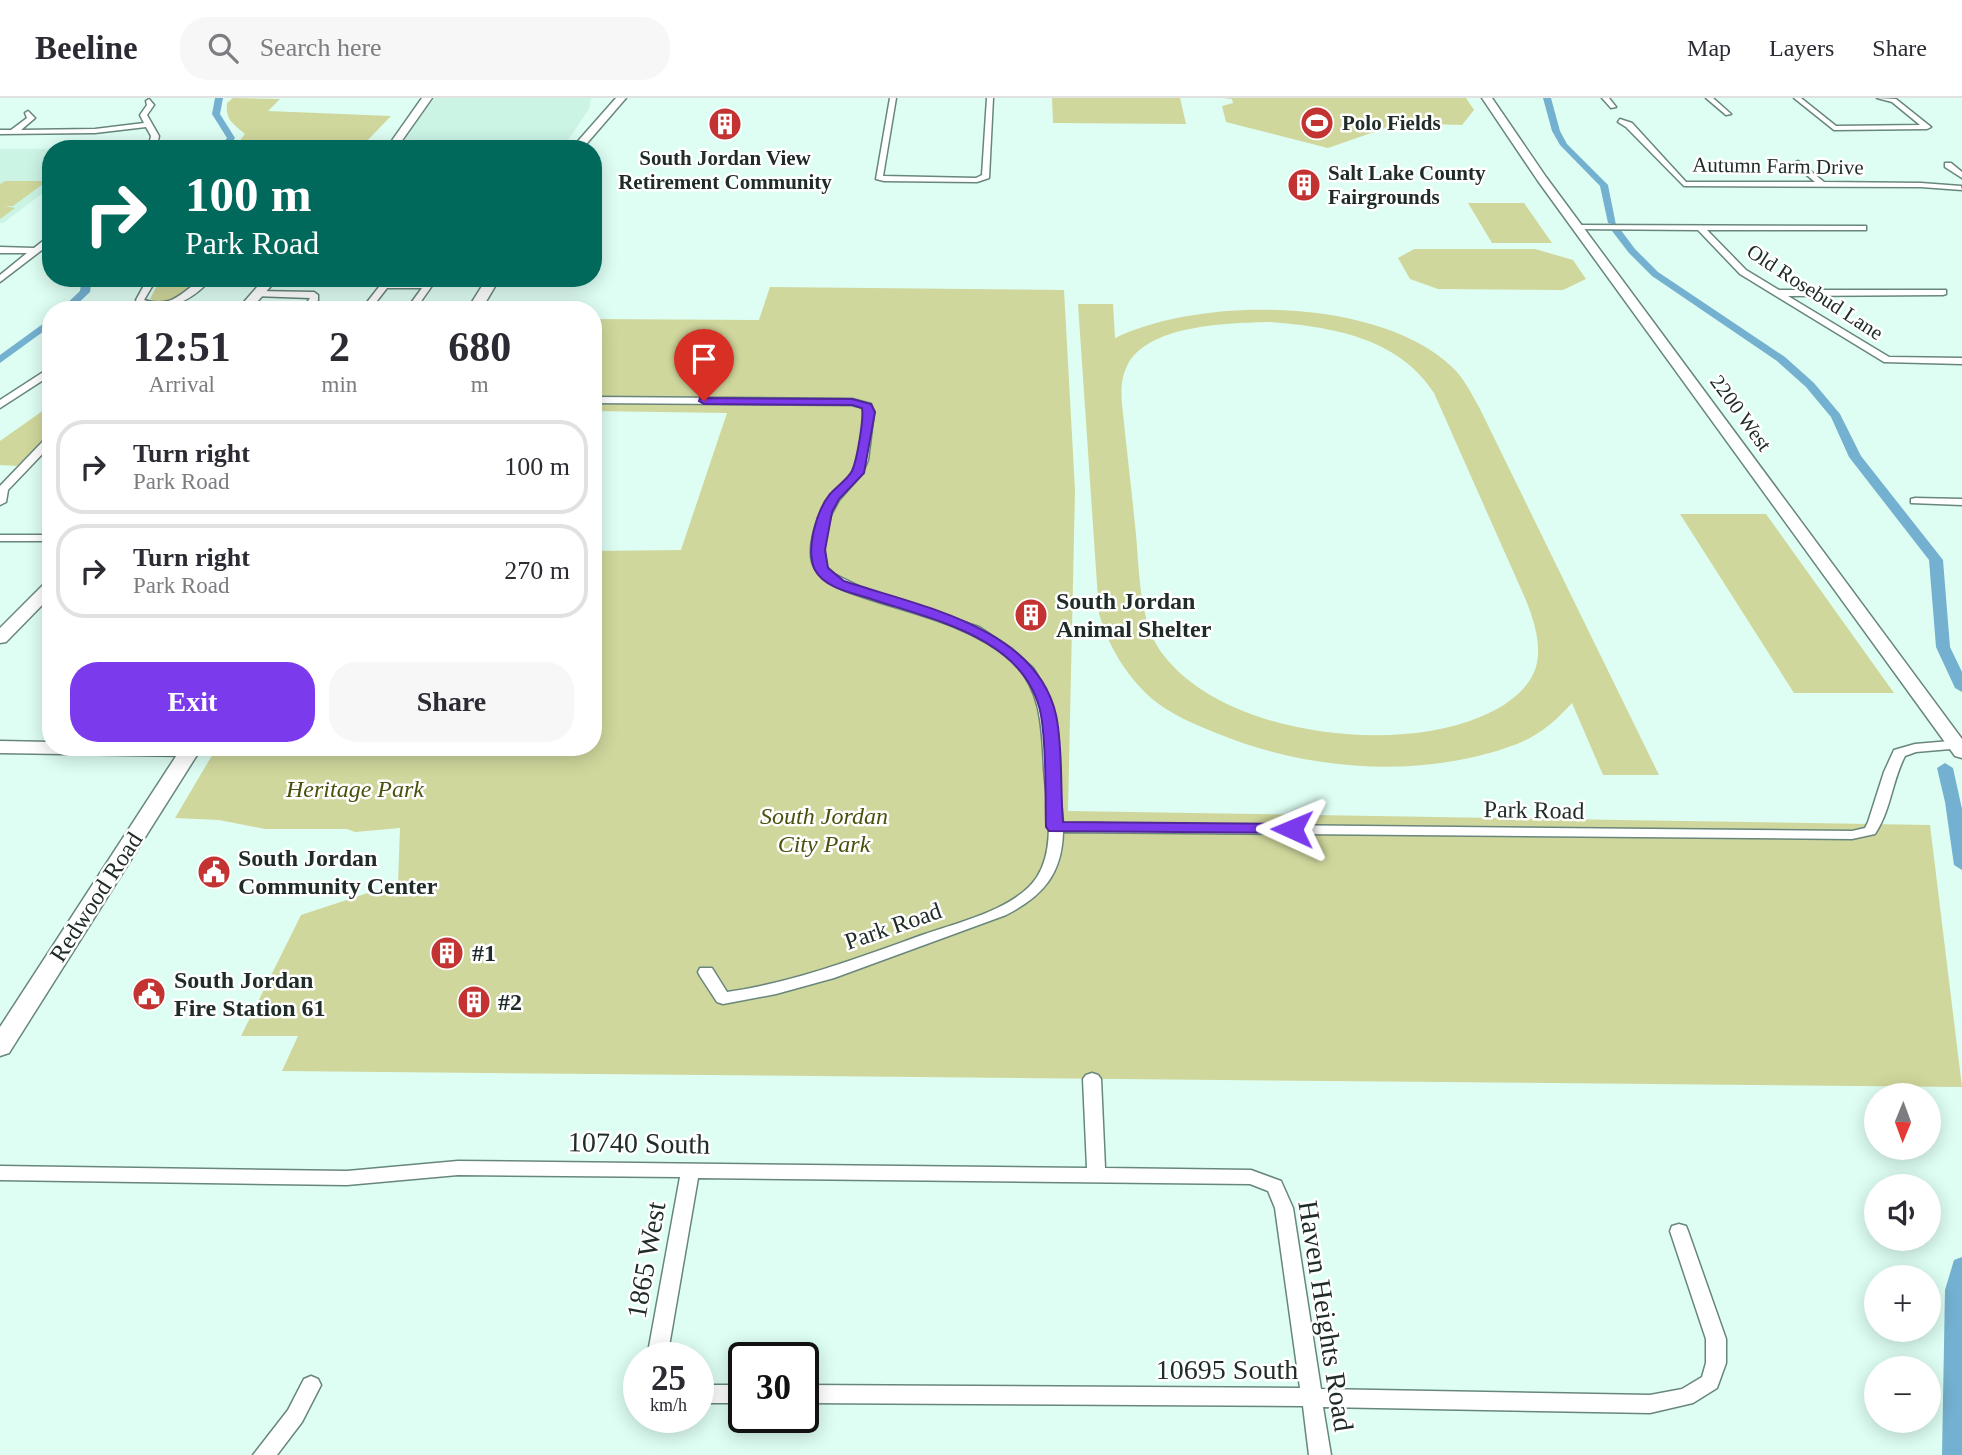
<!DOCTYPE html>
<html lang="en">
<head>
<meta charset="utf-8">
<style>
  :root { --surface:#fff; --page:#f7f7f7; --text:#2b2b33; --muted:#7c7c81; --line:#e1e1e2; --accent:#7c3aed }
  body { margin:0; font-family:"Times New Roman",serif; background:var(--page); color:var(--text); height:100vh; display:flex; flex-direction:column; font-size:26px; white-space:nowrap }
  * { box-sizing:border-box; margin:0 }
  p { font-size:23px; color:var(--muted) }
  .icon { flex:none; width:38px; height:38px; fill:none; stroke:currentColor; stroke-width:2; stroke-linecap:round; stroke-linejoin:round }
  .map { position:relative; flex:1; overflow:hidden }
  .panel { position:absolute; left:42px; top:203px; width:560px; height:455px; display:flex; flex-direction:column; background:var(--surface); border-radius:28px; box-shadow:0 4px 18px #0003 }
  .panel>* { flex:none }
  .banner { position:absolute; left:42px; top:42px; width:560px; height:147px; border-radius:28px; box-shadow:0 4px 18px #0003; background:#00695c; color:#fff; overflow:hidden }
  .needle { width:46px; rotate:181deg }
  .controls { position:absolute; left:1864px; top:985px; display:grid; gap:14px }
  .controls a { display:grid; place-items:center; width:77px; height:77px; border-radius:50%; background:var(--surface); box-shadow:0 4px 18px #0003; font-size:35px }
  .speed { position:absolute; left:623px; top:1244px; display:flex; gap:14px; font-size:35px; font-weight:700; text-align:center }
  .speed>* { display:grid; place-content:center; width:91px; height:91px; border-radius:50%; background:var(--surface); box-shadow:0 4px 18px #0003; line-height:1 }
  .speed small { font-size:18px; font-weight:400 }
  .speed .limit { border:4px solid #111; border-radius:10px; background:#fff; color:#111 }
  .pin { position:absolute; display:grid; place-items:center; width:60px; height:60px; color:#fff; margin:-72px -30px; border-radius:50% 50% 50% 0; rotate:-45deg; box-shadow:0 0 7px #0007 }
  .pin .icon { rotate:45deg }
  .me { position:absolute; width:77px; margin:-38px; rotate:271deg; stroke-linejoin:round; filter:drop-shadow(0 0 5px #0008) }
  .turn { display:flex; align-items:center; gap:24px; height:147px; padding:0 28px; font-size:32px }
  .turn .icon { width:91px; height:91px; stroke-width:2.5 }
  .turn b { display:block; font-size:49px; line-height:60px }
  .eta { display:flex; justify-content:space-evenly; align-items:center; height:119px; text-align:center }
  .eta b { font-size:42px; font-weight:800; line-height:49px }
  .button { display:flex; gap:14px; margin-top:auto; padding:14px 28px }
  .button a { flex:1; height:80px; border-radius:28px; background:var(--accent); color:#fff; font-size:28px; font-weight:800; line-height:80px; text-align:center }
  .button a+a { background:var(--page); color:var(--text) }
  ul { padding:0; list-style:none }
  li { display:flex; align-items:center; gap:21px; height:94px; margin:0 14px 10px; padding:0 14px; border:4px solid var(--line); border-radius:28px }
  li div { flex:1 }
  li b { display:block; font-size:26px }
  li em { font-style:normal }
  header { display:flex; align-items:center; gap:42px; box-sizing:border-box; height:98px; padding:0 35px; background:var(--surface); border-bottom:2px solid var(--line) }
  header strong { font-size:33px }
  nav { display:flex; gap:38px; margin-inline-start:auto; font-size:24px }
  .search { width:490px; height:63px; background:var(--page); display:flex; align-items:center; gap:18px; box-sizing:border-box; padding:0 24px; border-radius:28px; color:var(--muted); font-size:26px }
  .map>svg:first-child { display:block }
  .built { fill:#cbf4e5 }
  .green { fill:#d0d79c; fill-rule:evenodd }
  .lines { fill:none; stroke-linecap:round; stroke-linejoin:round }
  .canal { fill:#74b1d0; fill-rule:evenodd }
  .street-casing { stroke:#68867c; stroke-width:3 }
  .secondary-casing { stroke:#68867c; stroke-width:3 }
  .primary-casing { stroke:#68867c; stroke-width:3 }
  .street { fill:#fff; fill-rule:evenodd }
  .secondary { fill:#fff; fill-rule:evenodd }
  .primary { fill:#fff; fill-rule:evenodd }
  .route { fill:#7c3aed; stroke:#51269a; stroke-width:2 }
  .labels { text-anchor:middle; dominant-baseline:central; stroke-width:5; stroke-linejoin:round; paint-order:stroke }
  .far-poi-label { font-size:21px; font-weight:bold; fill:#202c28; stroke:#fff; text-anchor:start }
  .far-street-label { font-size:21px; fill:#202c28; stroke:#fff }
  .poi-label { font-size:24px; font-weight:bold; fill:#202c28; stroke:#fff; text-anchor:start }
  .park-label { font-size:24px; font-style:italic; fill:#4b500d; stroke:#fff }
  .street-label { font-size:24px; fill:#202c28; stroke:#fff }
  .near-street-label { font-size:28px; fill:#202c28; stroke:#fff }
</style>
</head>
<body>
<header>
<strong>Beeline</strong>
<div class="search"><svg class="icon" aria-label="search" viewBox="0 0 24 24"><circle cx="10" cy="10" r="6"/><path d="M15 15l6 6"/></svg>Search here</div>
<nav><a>Map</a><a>Layers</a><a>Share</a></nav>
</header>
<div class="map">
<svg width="1962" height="1357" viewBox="0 0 1962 1357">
  <rect width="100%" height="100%" fill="#defef3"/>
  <g class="built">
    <polygon points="435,0 591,0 589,11 562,51 401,47 416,22"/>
    <polygon points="0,51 51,51 51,89 3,125 0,125"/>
  </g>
  <g class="green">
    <path d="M233,0L280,1L268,13L391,18L363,47L237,46L245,36C233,26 225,22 227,5Z"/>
    <polygon points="1052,0 1180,0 1186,26 1053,25"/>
    <polygon points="1223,0 1466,0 1474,12 1462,27 1400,25 1328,50 1226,24 1222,8 1233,5 1232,1"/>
    <polygon points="5,83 47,83 13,108 5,108 15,110 0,121 0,86"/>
    <polygon points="1468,105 1524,105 1552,145 1492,145"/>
    <polygon points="1414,151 1535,151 1573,162 1586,181 1563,192 1438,191 1410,181 1398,160"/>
    <path d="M161,180H198C184,194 171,210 150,201Z"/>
    <polygon points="770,189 1064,192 1075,392 1068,713 1930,727 1962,989 282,973 298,938 241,938 301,817 398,785 400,730 355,734 347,731 265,731 219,722 175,720 217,649 593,649 593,453 681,452 727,315 593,313 593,221 759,222"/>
    <path d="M1078,206H1113L1115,240C1201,198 1379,199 1452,269C1464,280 1471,295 1479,309L1659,677H1603L1572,605C1557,622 1538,638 1517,646C1422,682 1309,673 1216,635C1194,626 1170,616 1151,600C1125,576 1109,549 1099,516ZM1270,224C1331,229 1398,239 1434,295L1525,500C1534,522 1543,549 1535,572C1526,595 1502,610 1480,619C1393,656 1227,637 1165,559C1137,526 1140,468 1135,427C1131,386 1126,346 1122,306C1121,293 1121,280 1127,268C1147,226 1230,225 1270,224Z"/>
    <polygon points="51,307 51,334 17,368 0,367 0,343"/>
    <polygon points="1680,416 1766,416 1894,595 1794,595"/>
  </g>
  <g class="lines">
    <g class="canal">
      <polygon points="215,0 223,0 220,16 235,40 227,51 218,51 227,40 212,16"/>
      <polygon points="1543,0 1551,0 1560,33 1567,46 1608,87 1616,127 1608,125 1600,88 1560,47 1552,33"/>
      <polygon points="1614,131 1620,131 1635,151 1658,174 1785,259 1814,285 1840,316 1861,358 1943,462 1950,549 1962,574 1962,594 1955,590 1936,549 1929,462 1849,359 1831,319 1806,289 1777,263 1652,178 1629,155 1612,133"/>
      <polygon points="82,180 92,180 90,194 71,212 60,212 80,193"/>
      <polygon points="51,220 51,228 0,265 0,257"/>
      <polygon points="1945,665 1953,670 1962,711 1962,772 1954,767 1945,704 1937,670"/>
      <polygon points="1962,1159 1962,1357 1942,1357 1945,1192 1954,1162"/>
    </g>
    <defs>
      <g id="street">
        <polygon points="890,0 896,0 883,78 976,80 982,77 987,0 993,0 989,80 977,84 884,83 876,81"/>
        <polygon points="1602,0 1609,0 1616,9 1611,10"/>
        <polygon points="1706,0 1713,0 1731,16 1726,17"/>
        <polygon points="1794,0 1801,0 1836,28 1920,27 1892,4 1877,0 1896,1 1931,29 1927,31 1834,32"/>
        <polygon points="149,1 154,7 147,17 159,38 156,51 148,51 151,38 146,29 95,35 0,36 0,32 11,32 27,20 25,15 28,13 35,20 21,32 95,31 144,25 140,17 147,7 146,3"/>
        <polygon points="1620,21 1632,25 1686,84 1815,84 1795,67 1794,65 1798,63 1824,84 1921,85 1961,88 1962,92 1921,89 1684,88 1626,29 1618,24"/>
        <polygon points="392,48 443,49 447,51 389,51"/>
        <polygon points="1945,65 1951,65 1962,74 1962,80 1945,69"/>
        <polygon points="1577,127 1866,128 1866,132 1707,132 1746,172 1779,192 1946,192 1946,196 1943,197 1788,198 1889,259 1962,260 1962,266 1884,264 1740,176 1698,132 1574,131 1574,127"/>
        <polygon points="48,139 51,139 51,145 0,184 0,177 27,155 0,155 0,149 34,150"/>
        <path d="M148,180H157L144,202C180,214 188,180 212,180C192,203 169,214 139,207L136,202Z"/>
        <polygon points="429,180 436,182 415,212 406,212 422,190 387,190 370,212 361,212 382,185 426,184"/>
        <polygon points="257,193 314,194 318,197 318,202 311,212 302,212 310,200 254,198 254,194"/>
        <polygon points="51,269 51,277 0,310 0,302"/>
        <path d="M593,299L852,301L871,306L874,314L868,362L862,376L839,402L831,417L824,445L826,468L834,476L871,494L979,529L1012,551L1033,570L1042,585L1052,612L1063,725L1852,733L1865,730L1868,724L1884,674L1894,652L1915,646L1962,642V650L1916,654L1905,658C1892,683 1891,712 1875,736L1852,741L1063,734C1062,776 1043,798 1006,817L834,880L776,896L723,906L717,904L700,878L698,874L700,870H712L727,894C796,884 860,859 925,836C959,824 1016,811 1037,779C1057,747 1046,705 1044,670C1042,632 1042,590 1011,562C963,521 898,514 841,491C832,485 821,480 815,471C804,453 818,413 830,398C837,390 847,384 852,374C860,362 866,324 863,310L852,307L593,305Z"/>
        <polygon points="51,338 51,347 8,392 6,404 0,407 0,388 47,339"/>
        <polygon points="1915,400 1962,401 1962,407 1911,405 1911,401"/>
        <rect x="0" y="437" width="51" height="6"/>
        <polygon points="1092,975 1098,977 1101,981 1105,1070 1251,1072 1281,1083 1293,1110 1321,1291 1650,1297 1682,1291 1702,1279 1706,1265 1706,1241 1670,1133 1672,1128 1679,1126 1686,1128 1688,1133 1726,1241 1726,1265 1717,1290 1693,1305 1650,1315 1323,1309 1331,1357 1309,1357 1303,1308 803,1305 803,1287 1300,1290 1275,1110 1268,1093 1250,1086 698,1080 667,1260 647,1260 680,1079 458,1077 347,1087 0,1082 0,1068 347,1073 458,1063 1087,1070 1083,981 1086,977"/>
        <polygon points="311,1278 318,1281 321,1287 302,1324 277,1357 253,1357 288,1312 304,1281"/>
        <rect x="698" y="1287" width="46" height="18"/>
      </g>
      <g id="secondary">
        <polygon points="422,0 432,0 396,51 386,51"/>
        <polygon points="1482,0 1492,0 1546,79 1962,641 1962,660 1955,658 1538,83"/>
        <polygon points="265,180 278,180 250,212 237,212"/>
        <polygon points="51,483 51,498 6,544 0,545 0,530 45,485"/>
        <polygon points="0,643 51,644 51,649 199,649 200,652 191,658 0,655"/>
      </g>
      <g id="primary">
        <polygon points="616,0 626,0 582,51 571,51"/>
        <polygon points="487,180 500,180 481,212 467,212"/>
        <polygon points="182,649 202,649 9,955 0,958 0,929"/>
      </g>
    </defs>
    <use href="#street" class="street-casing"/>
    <use href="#secondary" class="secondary-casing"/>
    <use href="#primary" class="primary-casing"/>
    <use href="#street" class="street"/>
    <use href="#secondary" class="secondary"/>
    <use href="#primary" class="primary"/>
  </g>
  <path class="route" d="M700,300L852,301L871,306L875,314L864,375L839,401L832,414L825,452L828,470L844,483C918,508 1036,528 1056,617C1063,649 1060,691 1063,724L1292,726L1297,728L1300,731L1297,735L1049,733L1046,729C1045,694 1047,652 1041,617C1026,538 929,521 865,499C849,494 824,489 815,472C805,452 817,412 830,396C836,389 848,381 852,373C857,362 864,321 862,310L852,307L704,306L699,303Z"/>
  <defs>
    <symbol id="stadium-disc" viewBox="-11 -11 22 22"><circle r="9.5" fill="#c23332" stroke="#fff"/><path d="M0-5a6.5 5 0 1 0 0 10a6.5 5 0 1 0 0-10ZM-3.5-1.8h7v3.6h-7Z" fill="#fff"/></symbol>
    <symbol id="building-disc" viewBox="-11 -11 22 22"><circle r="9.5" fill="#c23332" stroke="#fff"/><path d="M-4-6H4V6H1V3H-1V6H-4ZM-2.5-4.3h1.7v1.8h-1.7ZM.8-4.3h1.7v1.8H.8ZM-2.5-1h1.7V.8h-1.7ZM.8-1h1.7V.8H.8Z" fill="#fff"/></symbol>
    <symbol id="civic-disc" viewBox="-11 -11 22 22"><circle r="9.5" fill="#c23332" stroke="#fff"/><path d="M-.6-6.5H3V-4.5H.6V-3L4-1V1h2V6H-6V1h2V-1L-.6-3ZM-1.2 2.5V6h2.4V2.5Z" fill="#fff"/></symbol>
  </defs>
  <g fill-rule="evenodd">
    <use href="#stadium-disc" x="1298" y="6" width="38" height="38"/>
    <use href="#building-disc" x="706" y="7" width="38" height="38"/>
    <use href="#building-disc" x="1285" y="68" width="38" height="38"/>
    <use href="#building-disc" x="1012" y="498" width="38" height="38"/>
    <use href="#civic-disc" x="195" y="755" width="38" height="38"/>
    <use href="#building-disc" x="428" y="836" width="38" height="38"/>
    <use href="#civic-disc" x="130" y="877" width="38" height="38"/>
    <use href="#building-disc" x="455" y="885" width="38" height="38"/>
  </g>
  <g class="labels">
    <g class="far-poi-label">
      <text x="1342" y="25">Polo Fields</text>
      <text x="725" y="60" text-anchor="middle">South Jordan View<tspan x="725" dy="24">Retirement Community</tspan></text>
      <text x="1328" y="75">Salt Lake County<tspan x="1328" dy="24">Fairgrounds</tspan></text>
    </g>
    <g class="far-street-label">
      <text transform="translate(1778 68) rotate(1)">Autumn Farm Drive</text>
      <text transform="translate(1815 194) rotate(33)">Old Rosebud Lane</text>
      <text transform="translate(1741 315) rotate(54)">2200 West</text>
    </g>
    <g class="poi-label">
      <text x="1056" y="503">South Jordan<tspan x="1056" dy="28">Animal Shelter</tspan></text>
      <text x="238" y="760">South Jordan<tspan x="238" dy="28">Community Center</tspan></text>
      <text x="472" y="855">#1</text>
      <text x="174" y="882">South Jordan<tspan x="174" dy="28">Fire Station 61</tspan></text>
      <text x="498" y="904">#2</text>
    </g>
    <g class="park-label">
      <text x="355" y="691">Heritage Park</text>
      <text x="824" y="718">South Jordan<tspan x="824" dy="28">City Park</tspan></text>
    </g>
    <g class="street-label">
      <text transform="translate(1534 712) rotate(1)">Park Road</text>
      <text transform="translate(96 799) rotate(-57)">Redwood Road</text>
      <text transform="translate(893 828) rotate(-19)">Park Road</text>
    </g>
    <g class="near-street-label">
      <text transform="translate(639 1045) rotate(1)">10740 South</text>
      <text transform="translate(646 1162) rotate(-80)">1865 West</text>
      <text transform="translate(1326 1218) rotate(81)">Haven Heights Road</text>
      <text x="1227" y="1271">10695 South</text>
    </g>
  </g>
</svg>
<div class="controls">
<a><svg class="needle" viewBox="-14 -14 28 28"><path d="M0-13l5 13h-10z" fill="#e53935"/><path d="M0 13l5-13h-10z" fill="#7c7c81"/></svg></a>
<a><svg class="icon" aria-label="sound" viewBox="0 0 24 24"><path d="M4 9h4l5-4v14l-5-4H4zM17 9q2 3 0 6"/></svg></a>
<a>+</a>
<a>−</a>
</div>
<div class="speed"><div>25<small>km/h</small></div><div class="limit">30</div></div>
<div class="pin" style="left:704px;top:303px;background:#d93025"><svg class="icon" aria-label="arrive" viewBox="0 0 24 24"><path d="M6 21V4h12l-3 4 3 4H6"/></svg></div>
<svg class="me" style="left:1292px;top:731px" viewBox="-20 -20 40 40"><path d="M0-17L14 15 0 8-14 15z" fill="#7c3aed" stroke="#fff" stroke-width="4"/></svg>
<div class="banner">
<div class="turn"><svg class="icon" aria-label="right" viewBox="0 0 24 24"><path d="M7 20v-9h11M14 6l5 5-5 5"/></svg><div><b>100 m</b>Park Road</div></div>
</div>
<section class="panel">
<div class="eta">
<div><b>12:51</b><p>Arrival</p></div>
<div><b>2</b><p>min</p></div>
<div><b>680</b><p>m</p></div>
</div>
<ul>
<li><svg class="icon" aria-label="right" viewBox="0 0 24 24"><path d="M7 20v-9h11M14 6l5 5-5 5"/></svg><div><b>Turn right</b><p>Park Road</p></div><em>100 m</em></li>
<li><svg class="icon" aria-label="right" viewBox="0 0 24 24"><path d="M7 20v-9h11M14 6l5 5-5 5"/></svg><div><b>Turn right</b><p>Park Road</p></div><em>270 m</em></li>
</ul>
<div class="button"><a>Exit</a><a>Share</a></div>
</section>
</div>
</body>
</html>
